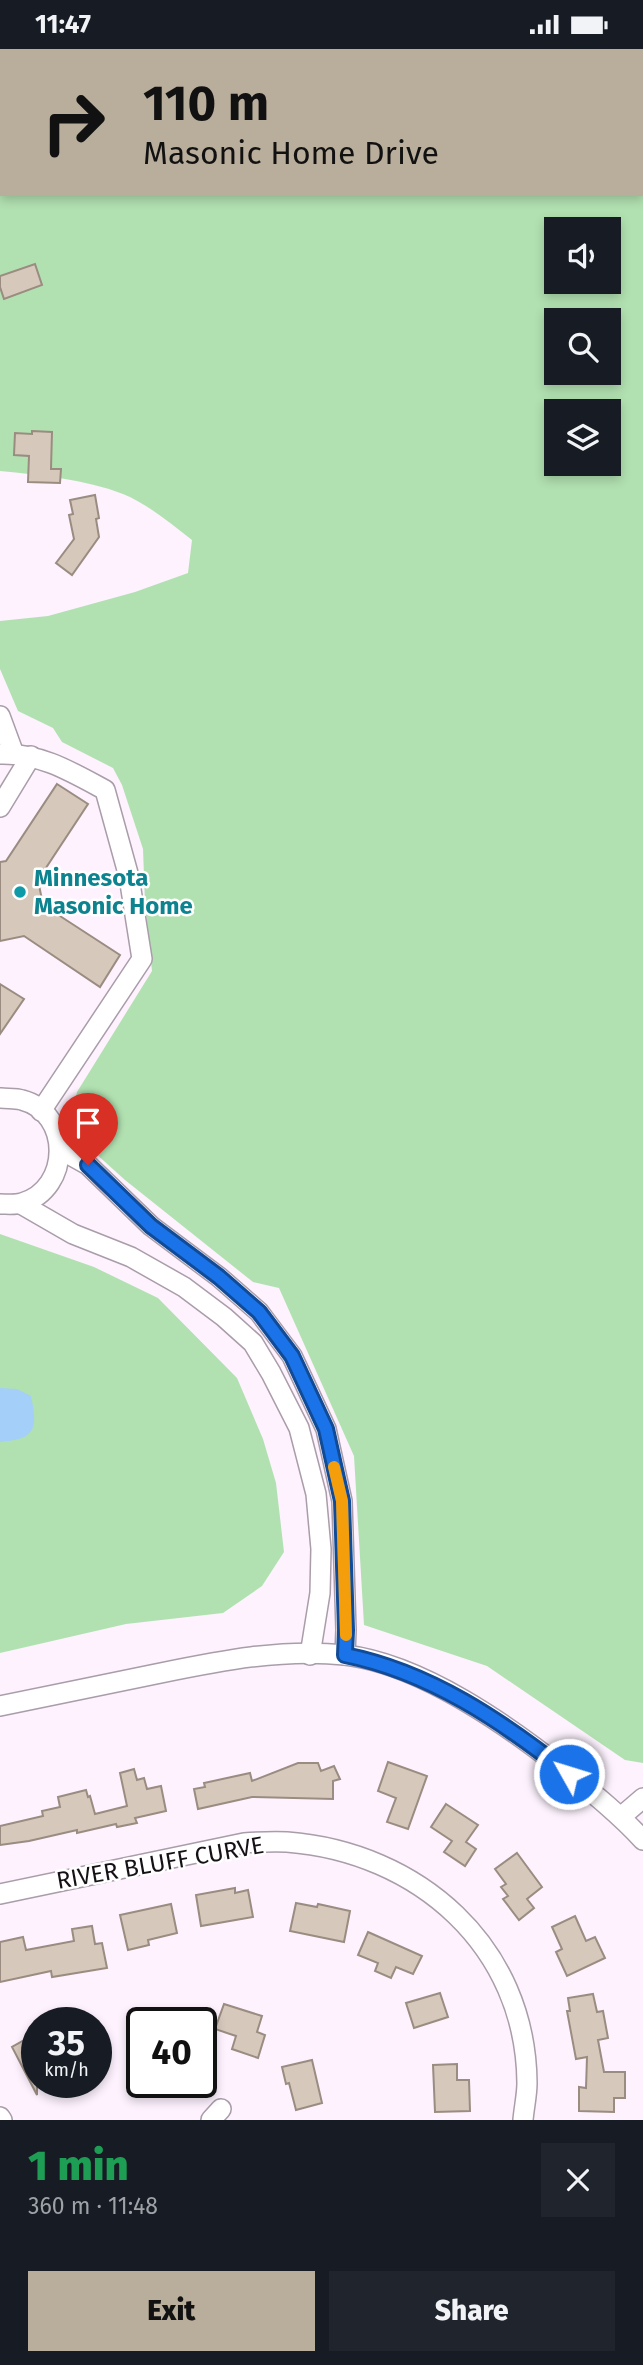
<!DOCTYPE html>
<html lang="en">
<head>
<meta charset="utf-8">
<style>
  :root { --surface:#171b24; --page:#20242c; --text:#f1f3f6; --muted:#9ea1a6; --accent:#b9ad9b }
  body { margin:0; font-family:"Fira Sans",sans-serif; background:var(--page); color:var(--text); height:100vh; display:flex; flex-direction:column; font-size:26px; white-space:nowrap }
  * { box-sizing:border-box; margin:0 }
  p { font-size:23px; color:var(--muted) }
  .icon { flex:none; width:38px; height:38px; fill:none; stroke:currentColor; stroke-width:2; stroke-linecap:round; stroke-linejoin:round }
  .map { position:relative; height:2071px; overflow:hidden }
  .sheet { display:flex; flex-direction:column; background:var(--surface); flex:1 }
  .sheet>* { flex:none }
  .top-card { position:absolute; left:0px; top:0px; width:644px; height:147px; box-shadow:0 4px 10px #0003; background:#b9ad9b; color:#111; overflow:hidden }
  .controls { position:absolute; left:544px; top:168px; display:grid; gap:14px }
  .controls a { display:grid; place-items:center; width:77px; height:77px; border-radius:0px; background:var(--surface); box-shadow:0 4px 10px #0003; font-size:35px }
  .speed { position:absolute; left:21px; top:1958px; display:flex; gap:14px; font-size:35px; font-weight:700; text-align:center }
  .speed>* { display:grid; place-content:center; width:91px; height:91px; border-radius:50%; background:var(--surface); box-shadow:0 4px 10px #0003; line-height:1 }
  .speed small { font-size:18px; font-weight:400 }
  .speed .limit { border:4px solid #111; border-radius:10px; background:#fff; color:#111 }
  .pin { position:absolute; display:grid; place-items:center; width:60px; height:60px; color:#fff; margin:-72px -30px; border-radius:50% 50% 50% 0; rotate:-45deg; box-shadow:0 0 7px #0007 }
  .pin .icon { rotate:45deg }
  .me { position:absolute; width:77px; margin:-38px; rotate:309deg; stroke-linejoin:round; filter:drop-shadow(0 0 5px #0008) }
  .turn { display:flex; align-items:center; gap:24px; height:147px; padding:0 28px; font-size:32px }
  .turn .icon { width:91px; height:91px; stroke-width:2.5 }
  .turn b { display:block; font-size:49px; line-height:60px }
  .round { display:grid; place-items:center; flex:none; width:74px; height:74px; border-radius:0px; background:var(--page) }
  .overview { display:flex; align-items:center; justify-content:space-between; height:119px; padding:0 28px }
  h1 { font-size:42px; font-weight:800; line-height:52px; color:#1e9e55 }
  .primary-button { display:flex; gap:14px; margin-top:auto; padding:14px 28px }
  .primary-button a { flex:1; height:80px; border-radius:0px; background:var(--accent); color:#111; font-size:28px; font-weight:800; line-height:80px; text-align:center }
  .primary-button a+a { background:var(--page); color:var(--text) }
  .status { display:flex; justify-content:space-between; align-items:center; height:49px; padding:0 35px; background:var(--surface); direction:ltr }
  .status svg { height:19px; fill:currentColor }
  .map>svg:first-child { display:block }
  .green { fill:#b2e1b1; fill-rule:evenodd }
  .water { fill:#a3cff8 }
  .building { fill:#d7c8bc; stroke:#9a8c81; stroke-width:2 }
  .lines { fill:none; stroke-linecap:round; stroke-linejoin:round }
  .minor-casing { stroke:#a99daa; stroke-width:22 }
  .minor { stroke:#fff; stroke-width:19 }
  .route-casing { stroke:#114b97; stroke-width:18 }
  .route { stroke:#1a73e8; stroke-width:12 }
  .slow { stroke:#f59e0b; stroke-width:12 }
  .culture-dot { fill:#0f9aa8; stroke:#fff; stroke-width:2.5 }
  .labels { text-anchor:middle; dominant-baseline:central; stroke-width:5; stroke-linejoin:round; paint-order:stroke }
  .culture-label { font-size:24px; font-weight:bold; fill:#0d838f; stroke:#fff; text-anchor:start }
  .street-label { font-size:24px; fill:#161116; stroke:#fff }
</style>
</head>
<body>
<div class="status"><b>11:47</b><svg viewBox="0 0 49 12"><path d="M0 12V9h3v3zM5 12V6h3v6zM10 12V3h3v9zM15 12V0h3v12zM26 1h20v11H26zM47 4h2v5h-2z"/></svg></div>
<div class="map">
<svg width="643" height="2071" viewBox="0 0 643 2071">
  <rect width="100%" height="100%" fill="#fdf2fe"/>
  <g class="green">
    <path d="M0,0H643V1714L625,1711L487,1617L364,1576L354,1407L279,1239L253,1233L125,1131L84,1094L71,1072L77,1043L152,922L145,854L143,800L122,736L113,719L62,693L53,679L18,662L0,620V572L48,567L135,543L188,524L192,491C171,475 148,455 123,445C84,430 41,426 0,422ZM2,2H642V145H2ZM556,180H609V233H556ZM556,271H609V324H556ZM556,362H609V415H556Z"/>
    <polygon points="0,1185 94,1218 158,1249 237,1329 263,1390 276,1434 284,1503 262,1537 223,1564 126,1575 0,1604"/>
  </g>
  <path class="water" d="M0,1339L17,1340L31,1347C38,1380 36,1390 0,1393Z"/>
  <g class="building">
    <polygon points="35,215 42,236 4,250 0,238 0,227"/>
    <polygon points="32,382 52,383 51,420 61,420 60,434 28,433 29,407 14,406 15,384 32,385"/>
    <polygon points="95,446 99,469 96,470 99,488 72,526 56,514 74,490 69,466 73,465 70,451"/>
    <polygon points="57,735 88,755 38,831 43,856 120,906 100,938 24,887 0,892 0,813 6,812"/>
    <polygon points="0,935 24,950 0,985"/>
    <polygon points="388,1713 427,1727 408,1780 387,1773 396,1749 378,1742"/>
    <polygon points="298,1714 318,1714 321,1722 334,1717 340,1730 333,1732 333,1750 252,1748 198,1760 194,1740 205,1738 204,1734 250,1724 252,1732"/>
    <polygon points="134,1720 137,1731 144,1729 147,1740 161,1737 166,1762 135,1769 137,1774 117,1778 116,1775 77,1784 77,1781 29,1792 0,1796 0,1777 43,1767 42,1762 60,1758 58,1748 86,1741 88,1748 90,1747 95,1765 127,1757 120,1724"/>
    <polygon points="446,1755 478,1776 466,1793 476,1800 465,1817 444,1803 452,1792 431,1778"/>
    <polygon points="517,1804 542,1838 527,1850 534,1859 519,1871 503,1850 508,1847 501,1838 506,1835 495,1820"/>
    <polygon points="235,1839 235,1844 248,1841 253,1868 201,1877 196,1846"/>
    <polygon points="296,1854 317,1858 318,1855 350,1862 344,1893 290,1882"/>
    <polygon points="171,1855 177,1884 148,1891 149,1896 128,1901 120,1866"/>
    <polygon points="575,1867 586,1892 595,1888 605,1909 567,1927 556,1903 562,1900 552,1878"/>
    <polygon points="92,1877 95,1895 102,1894 107,1919 52,1928 51,1922 0,1933 0,1893 23,1888 26,1901 74,1892 72,1880"/>
    <polygon points="368,1883 422,1907 413,1925 396,1918 391,1929 375,1922 378,1914 358,1906"/>
    <polygon points="440,1944 448,1968 414,1979 406,1954"/>
    <polygon points="593,1945 597,1963 603,1962 608,1989 598,1991 604,2023 625,2023 625,2049 614,2049 614,2063 579,2062 579,2038 586,2039 587,2008 576,2010 567,1962 570,1962 568,1949"/>
    <polygon points="224,1955 262,1967 257,1983 265,1986 258,2009 232,2000 236,1987 215,1980"/>
    <polygon points="26,1990 29,1995 37,1991 37,2046 12,1998"/>
    <polygon points="312,2011 322,2054 296,2061 289,2034 286,2035 282,2018"/>
    <polygon points="457,2015 457,2031 469,2031 470,2062 435,2063 433,2016"/>
  </g>
  <g class="lines">
    <defs>
      <g id="minor">
        <polyline points="147,2 148,0"/>
        <polyline points="0,93 2,92"/>
        <polyline points="0,667 14,705"/>
        <path d="M0,705C40,704 70,722 105,741L129,828L142,910L41,1062"/>
        <polyline points="0,758 31,707"/>
        <path d="M0,1049C7,1050 15,1049 22,1051C72,1064 71,1140 22,1154C16,1156 7,1155 0,1155"/>
        <polyline points="61,1101 88,1116 151,1177 219,1228 259,1263 292,1307 326,1380 342,1452 346,1581 345,1606"/>
        <polyline points="21,1155 73,1185 131,1208 184,1238 224,1268 253,1294 271,1324 299,1379 316,1445 321,1500 320,1544 310,1606"/>
        <path d="M0,1657C50,1647 101,1636 151,1626C215,1613 279,1599 345,1606C422,1615 509,1677 568,1724C594,1745 620,1766 643,1791"/>
        <polyline points="622,1767 643,1749"/>
        <path d="M0,1845L244,1794C258,1793 273,1792 287,1793C418,1803 526,1897 527,2034C527,2046 524,2059 523,2071"/>
        <polyline points="0,2068 2,2071"/>
        <polyline points="211,2071 221,2060"/>
      </g>
    </defs>
    <use href="#minor" class="minor-casing"/>
    <use href="#minor" class="minor"/>
  </g>
  <g class="lines">
    <defs>
      <path id="route" d="M88,1116L151,1177L219,1228L259,1263L292,1307L326,1380L342,1452L346,1581L345,1606C430,1623 502,1672 569,1725"/>
    </defs>
    <use href="#route" class="route-casing"/>
    <use href="#route" class="route"/>
    <polyline class="slow" points="334,1418 342,1452 346,1586"/>
  </g>
  <circle class="culture-dot" cx="20" cy="843" r="7"/>
  <g class="labels">
    <g class="culture-label">
      <text x="34" y="829">Minnesota<tspan x="34" dy="28">Masonic Home</tspan></text>
    </g>
    <g class="street-label">
      <text transform="translate(160 1814) rotate(-10)">RIVER BLUFF CURVE</text>
    </g>
  </g>
</svg>
<div class="controls">
<a><svg class="icon" aria-label="sound" viewBox="0 0 24 24"><path d="M4 9h4l5-4v14l-5-4H4zM17 9q2 3 0 6"/></svg></a>
<a><svg class="icon" aria-label="search" viewBox="0 0 24 24"><circle cx="10" cy="10" r="6"/><path d="M15 15l6 6"/></svg></a>
<a><svg class="icon" aria-label="layers" viewBox="0 0 24 24"><path d="M12 4l9 5-9 5-9-5zM3 14l9 5 9-5"/></svg></a>
</div>
<div class="speed"><div>35<small>km/h</small></div><div class="limit">40</div></div>
<div class="pin" style="left:88px;top:1116px;background:#d93025"><svg class="icon" aria-label="arrive" viewBox="0 0 24 24"><path d="M6 21V4h12l-3 4 3 4H6"/></svg></div>
<svg class="me" style="left:569px;top:1725px" viewBox="-20 -20 40 40"><circle r="17" fill="#1a73e8" stroke="#fff" stroke-width="3"/><path d="M0-11L8 9 0 5-8 9z" fill="#fff"/></svg>
<div class="top-card">
<div class="turn"><svg class="icon" aria-label="right" viewBox="0 0 24 24"><path d="M7 20v-9h11M14 6l5 5-5 5"/></svg><div><b>110 m</b>Masonic Home Drive</div></div>
</div>
</div>
<section class="sheet">
<div class="overview"><div><h1>1 min</h1><p>360 m · 11:48</p></div><a class="round"><svg class="icon" aria-label="close" viewBox="0 0 24 24"><path d="M6 6l12 12M18 6L6 18"/></svg></a></div>
<div class="primary-button"><a>Exit</a><a>Share</a></div>
</section>
</body>
</html>
